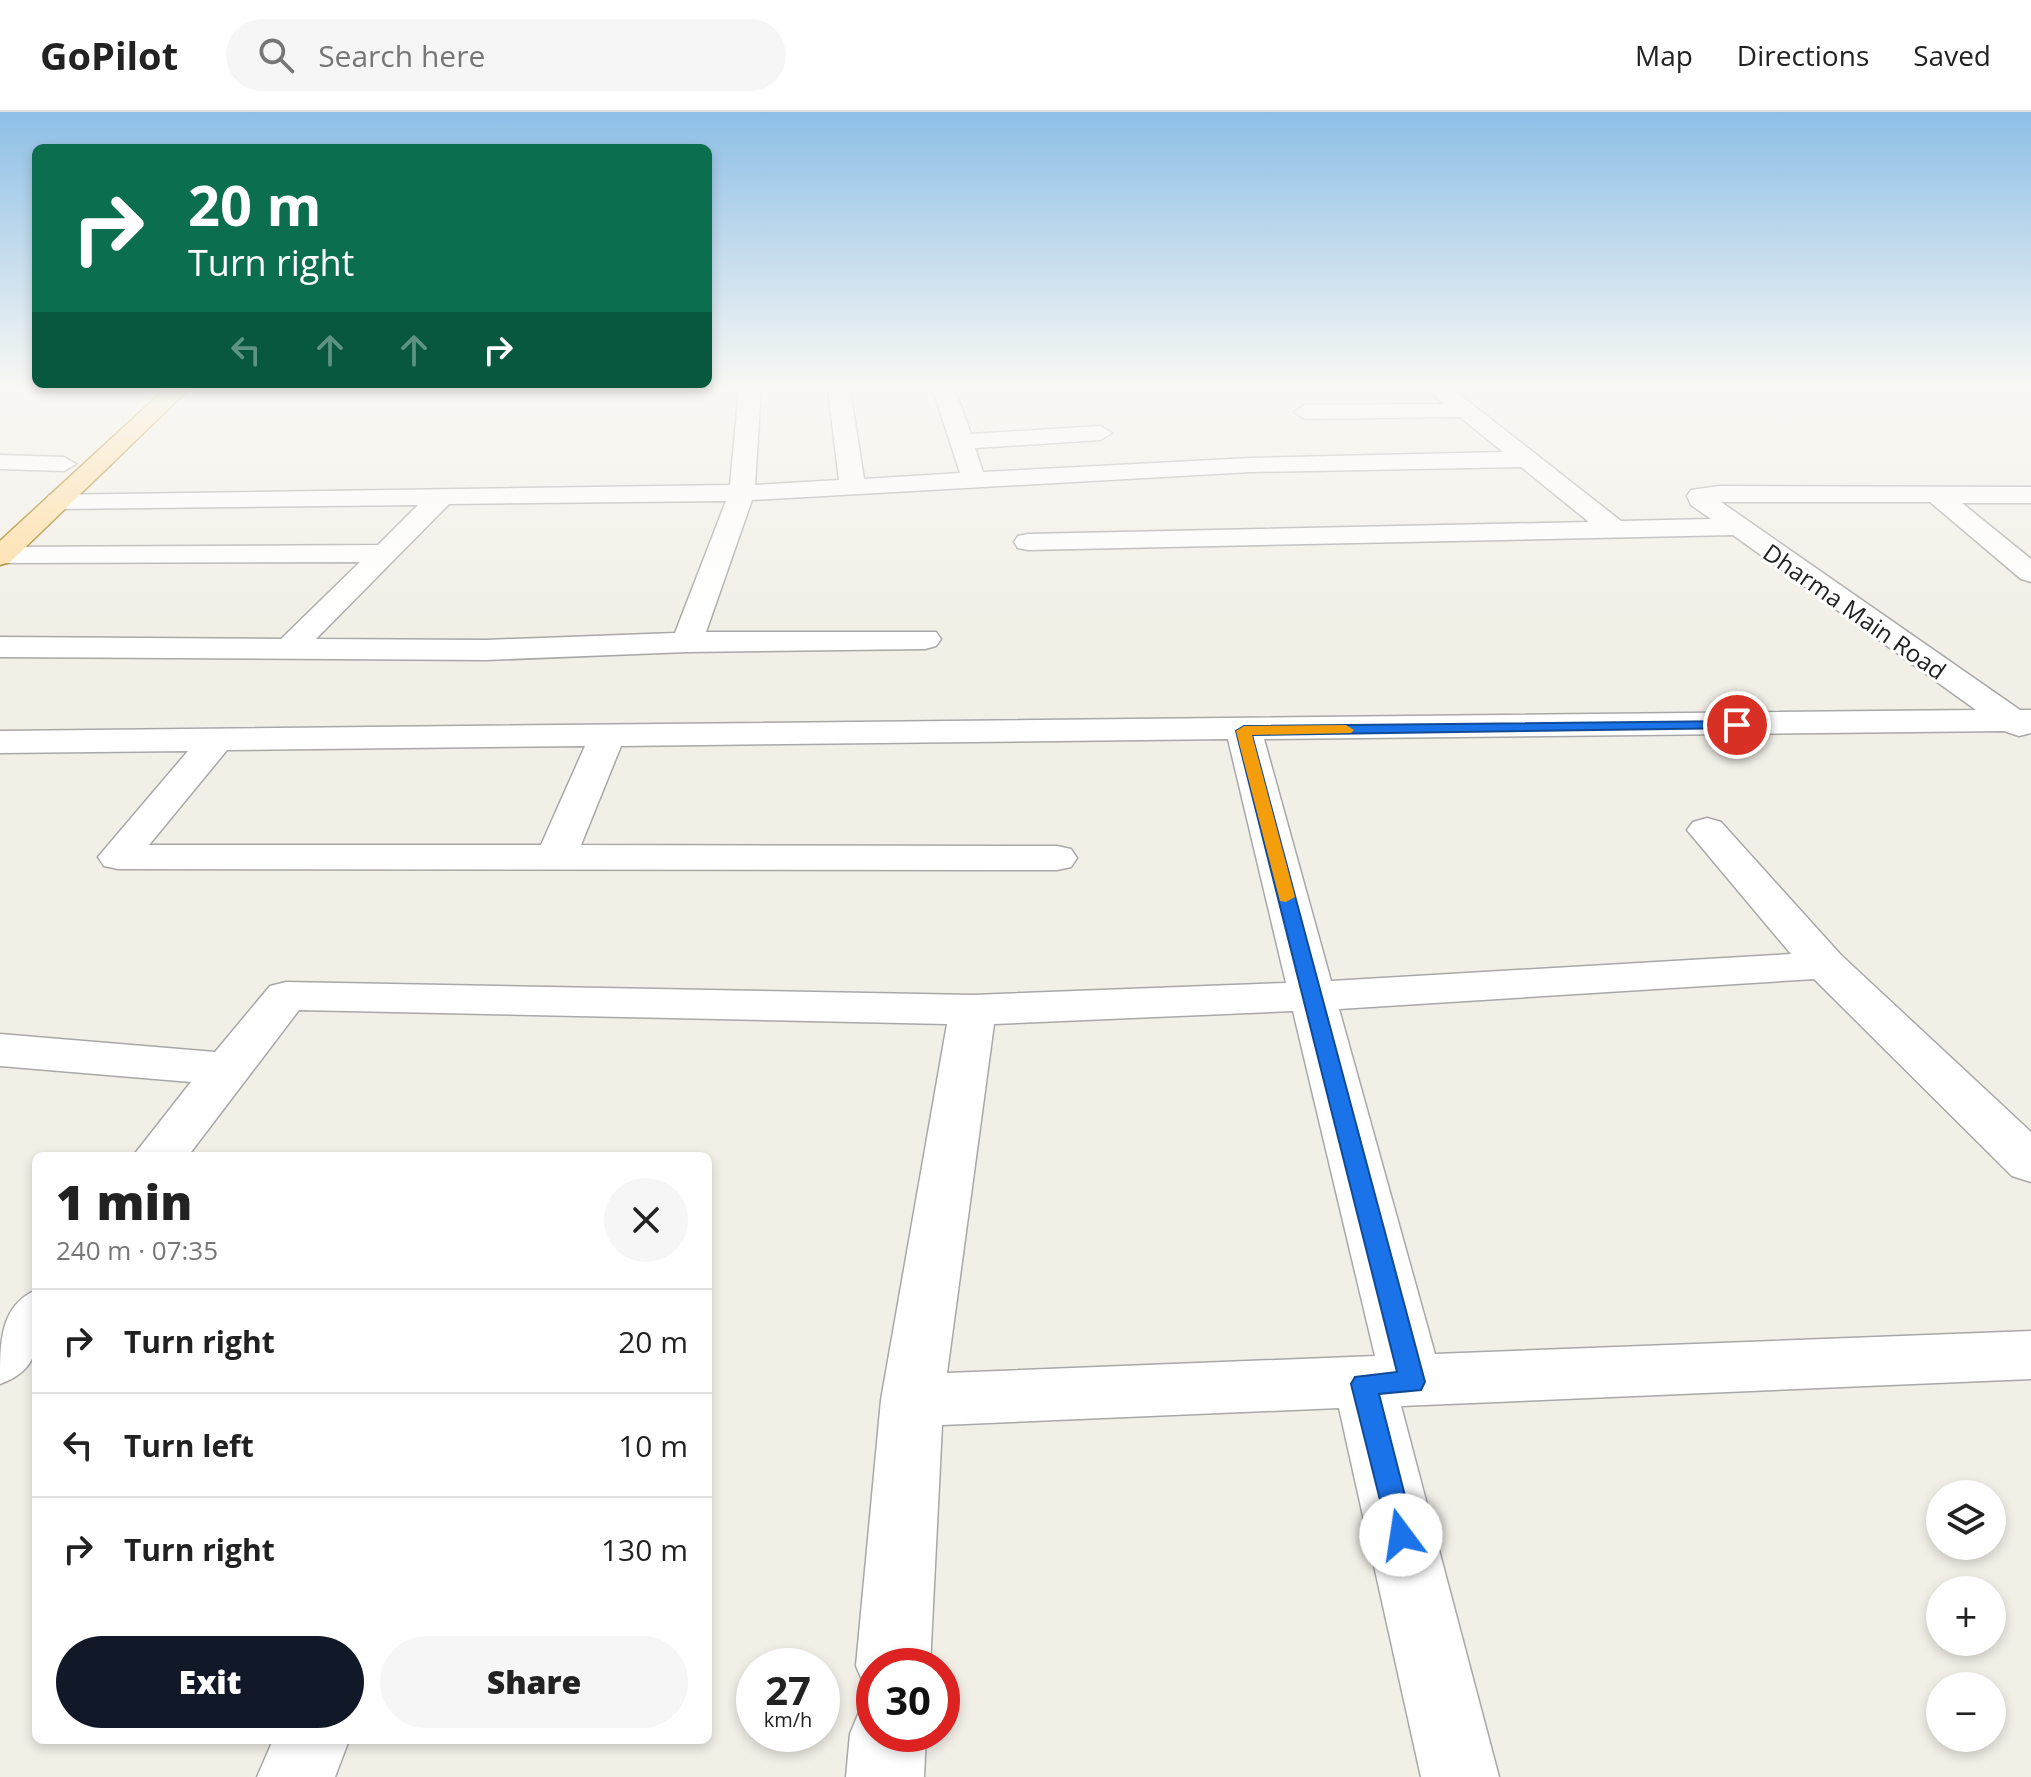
<!DOCTYPE html>
<html lang="en">
<head>
<meta charset="utf-8">
<style>
  :root { --surface:#fff; --page:#f6f6f6; --text:#222; --muted:#767676; --line:#e0e0e0; --accent:#111827 }
  body { margin:0; font-family:"Open Sans",sans-serif; background:var(--page); color:var(--text); height:100vh; display:flex; flex-direction:column; font-size:30px; white-space:nowrap }
  * { box-sizing:border-box; margin:0 }
  p { font-size:26px; color:var(--muted) }
  .icon { flex:none; width:44px; height:44px; fill:none; stroke:currentColor; stroke-width:2; stroke-linecap:round; stroke-linejoin:round }
  .map { position:relative; flex:1; overflow:hidden }
  .drawer { position:absolute; left:32px; top:1040px; width:680px; height:592px; display:flex; flex-direction:column; background:var(--surface); border-radius:12px; box-shadow:0 4px 12px #0003 }
  .drawer>* { flex:none }
  .banner { position:absolute; left:32px; top:32px; width:680px; height:244px; border-radius:12px; box-shadow:0 4px 12px #0003; background:#0b6e4f; color:#fff; overflow:hidden }
  .tools { position:absolute; left:1926px; top:1368px; display:grid; gap:16px }
  .tools a { display:grid; place-items:center; width:80px; height:80px; border-radius:50%; background:var(--surface); box-shadow:0 4px 12px #0003; font-size:40px }
  .speed { position:absolute; left:736px; top:1536px; display:flex; gap:16px; font-size:40px; font-weight:700; text-align:center }
  .speed>* { display:grid; place-content:center; width:104px; height:104px; border-radius:50%; background:var(--surface); box-shadow:0 4px 12px #0003; line-height:1 }
  .speed small { font-size:20px; font-weight:400 }
  .speed .limit { border:12px solid #d22; background:#fff; color:#111 }
  .pin { position:absolute; display:grid; place-items:center; width:68px; height:68px; color:#fff; margin:-34px; border:4px solid #fff; border-radius:50%; box-shadow:0 2px 8px #0007 }
  .me { position:absolute; width:88px; margin:-44px; rotate:346deg; stroke-linejoin:round; filter:drop-shadow(0 0 6px #0008) }
  .turn { display:flex; align-items:center; gap:28px; height:168px; padding:0 24px; font-size:36px }
  .turn .icon { width:104px; height:104px; stroke-width:2.5 }
  .turn b { display:block; font-size:56px; line-height:68px }
  .lanes { display:flex; align-items:center; height:76px; padding:0 24px; background:#0003; justify-content:center; gap:40px; direction:ltr }
  .lanes .off { opacity:.35 }
  .round { display:grid; place-items:center; flex:none; width:84px; height:84px; border-radius:42px; background:var(--page) }
  .summary { display:flex; align-items:center; justify-content:space-between; height:136px; padding:0 24px }
  h1 { font-size:48px; font-weight:800; line-height:60px }
  .cta { display:flex; gap:16px; margin-top:auto; padding:16px 24px }
  .cta a { flex:1; height:92px; border-radius:48px; background:var(--accent); color:#fff; font-size:32px; font-weight:800; line-height:92px; text-align:center }
  .cta a+a { background:var(--page); color:var(--text) }
  ul { padding:0; list-style:none }
  li { display:flex; align-items:center; gap:24px; height:104px; padding:0 24px; border-top:2px solid var(--line) }
  li div { flex:1 }
  li b { display:block; font-size:30px }
  li em { font-style:normal }
  header { display:flex; align-items:center; gap:48px; box-sizing:border-box; height:112px; padding:0 40px; background:var(--surface); border-bottom:2px solid var(--line) }
  header strong { font-size:38px }
  nav { display:flex; gap:44px; margin-inline-start:auto; font-size:28px }
  .search { width:560px; height:72px; background:var(--page); display:flex; align-items:center; gap:20px; box-sizing:border-box; padding:0 28px; border-radius:44px; color:var(--muted); font-size:30px }
  .map>svg:first-child { display:block }
  .lines { fill:none; stroke-linecap:round; stroke-linejoin:round }
  .minor-casing { stroke:#a8a8a8; stroke-width:3 }
  .major-casing { stroke:#9e7400; stroke-width:3 }
  .minor { fill:#fff; fill-rule:evenodd }
  .major { fill:#ffdc9f; fill-rule:evenodd }
  .route { fill:#1a73e8; stroke:#114b97; stroke-width:2 }
  .slow { fill:#f59e0b }
  .labels { text-anchor:middle; dominant-baseline:central; stroke-width:6; stroke-linejoin:round; paint-order:stroke }
  .far-street-label { font-size:24px; fill:#212121; stroke:#fff }
</style>
</head>
<body>
<header>
<strong>GoPilot</strong>
<div class="search"><svg class="icon" aria-label="search" viewBox="0 0 24 24"><circle cx="10" cy="10" r="6"/><path d="M15 15l6 6"/></svg>Search here</div>
<nav><a>Map</a><a>Directions</a><a>Saved</a></nav>
</header>
<div class="map">
<svg width="2031" height="1665" viewBox="0 0 2031 1665">
  <rect width="100%" height="100%" fill="#f2efe7"/>
  <g class="lines">
    <defs>
      <g id="minor">
        <path d="M739,278H761L755,373L839,368L828,278H850L864,367L960,361L933,278H955L971,322L1100,314L1112,321L1100,328L975,336L983,360L1251,346L1503,340L1460,305L1305,307L1294,300L1305,293L1443,292L1429,278H1454L1621,409L1711,407L1691,393L1687,384L1691,378L1719,374L2031,375V391H1962L2031,447V470L2021,467L1930,390H1721L2020,598H2031V621L2019,624L2004,619L1264,627L1331,869L1791,842L1687,718L1693,710L1707,706L1721,710L1841,843L2031,1020V1070L2012,1064L1814,867L1339,897L1435,1242L2031,1219V1267L1401,1294L1499,1665H1421L1339,1296L942,1313L930,1554H874V1582L867,1579L856,1554L881,1288L947,912L299,898L188,1044H133L191,970L0,954V922L215,940L270,874L286,870L973,883L1286,871L1228,627L621,634L581,733L1057,734L1071,737L1077,746L1071,755L1057,758L118,757L104,754L98,745L188,639L0,641V619L1976,598L1733,423L1028,438L1018,436L1014,430L1018,424L1028,422L1589,410L1521,355L1251,360L752,388L706,520H936L941,527L936,534L925,537L687,540L486,548L0,545V525L281,527L360,450L1,451L0,435L378,433L418,393L58,397L49,395L45,389L49,383L730,373ZM726,389L675,521L486,528L316,527L449,392ZM585,634L541,733H149L227,638ZM1293,899L1375,1244L947,1261L994,912Z"/>
        <polygon points="0,343 64,345 76,352 64,359 0,357"/>
        <path d="M36,1178C36,1221 48,1255 0,1272C0,1229 0,1194 36,1178Z"/>
        <polygon points="874,1590 874,1622 926,1622 924,1665 846,1665 850,1622 861,1595"/>
        <polygon points="273,1628 349,1628 335,1665 257,1665"/>
      </g>
      <polygon id="major" points="164,278 188,278 10,450 0,453 0,429"/>
    </defs>
    <use href="#minor" class="minor-casing"/>
    <use href="#major" class="major-casing"/>
    <use href="#minor" class="minor"/>
    <use href="#major" class="major"/>
  </g>
  <linearGradient id="sky" x2="0" y2="1"><stop stop-color="#8dbfe6"/><stop offset="0.54" stop-color="#f9f8f4"/><stop offset="1" stop-color="#f9f8f4" stop-opacity="0"/></linearGradient>
  <rect width="2031" height="511" fill="url(#sky)"/>
  <polygon class="route" points="1737,609 1745,613 1743,616 1252,623 1425,1270 1421,1278 1379,1282 1415,1423 1411,1432 1401,1436 1391,1432 1351,1272 1355,1265 1397,1260 1236,619 1244,614"/>
  <polygon class="slow" points="1346,613 1354,618 1351,621 1252,623 1295,785 1286,790 1280,789 1236,619 1244,614"/>
  <g class="labels">
    <g class="far-street-label">
      <text transform="translate(1855 499) rotate(35)">Dharma Main Road</text>
    </g>
  </g>
</svg>
<div class="tools">
<a><svg class="icon" aria-label="layers" viewBox="0 0 24 24"><path d="M12 4l9 5-9 5-9-5zM3 14l9 5 9-5"/></svg></a>
<a>+</a>
<a>−</a>
</div>
<div class="speed"><div>27<small>km/h</small></div><div class="limit">30</div></div>
<div class="pin" style="left:1737px;top:613px;background:#d93025"><svg class="icon" aria-label="arrive" viewBox="0 0 24 24"><path d="M6 21V4h12l-3 4 3 4H6"/></svg></div>
<svg class="me" style="left:1401px;top:1423px" viewBox="-20 -20 40 40"><circle r="19" fill="#fff"/><path d="M0-13L10 11 0 6-10 11z" fill="#1a73e8"/></svg>
<div class="banner">
<div class="turn"><svg class="icon" aria-label="right" viewBox="0 0 24 24"><path d="M7 20v-9h11M14 6l5 5-5 5"/></svg><div><b>20 m</b>Turn right</div></div>
<div class="lanes"><svg class="icon off" aria-label="left" viewBox="0 0 24 24"><path d="M17 20v-9H6M10 6l-5 5 5 5"/></svg><svg class="icon off" aria-label="ahead" viewBox="0 0 24 24"><path d="M12 20V5M6 11l6-6 6 6"/></svg><svg class="icon off" aria-label="ahead" viewBox="0 0 24 24"><path d="M12 20V5M6 11l6-6 6 6"/></svg><svg class="icon" aria-label="right" viewBox="0 0 24 24"><path d="M7 20v-9h11M14 6l5 5-5 5"/></svg></div>
</div>
<section class="drawer">
<div class="summary"><div><h1>1 min</h1><p>240 m · 07:35</p></div><a class="round"><svg class="icon" aria-label="close" viewBox="0 0 24 24"><path d="M6 6l12 12M18 6L6 18"/></svg></a></div>
<ul>
<li><svg class="icon" aria-label="right" viewBox="0 0 24 24"><path d="M7 20v-9h11M14 6l5 5-5 5"/></svg><div><b>Turn right</b></div><em>20 m</em></li>
<li><svg class="icon" aria-label="left" viewBox="0 0 24 24"><path d="M17 20v-9H6M10 6l-5 5 5 5"/></svg><div><b>Turn left</b></div><em>10 m</em></li>
<li><svg class="icon" aria-label="right" viewBox="0 0 24 24"><path d="M7 20v-9h11M14 6l5 5-5 5"/></svg><div><b>Turn right</b></div><em>130 m</em></li>
</ul>
<div class="cta"><a>Exit</a><a>Share</a></div>
</section>
</div>
</body>
</html>
